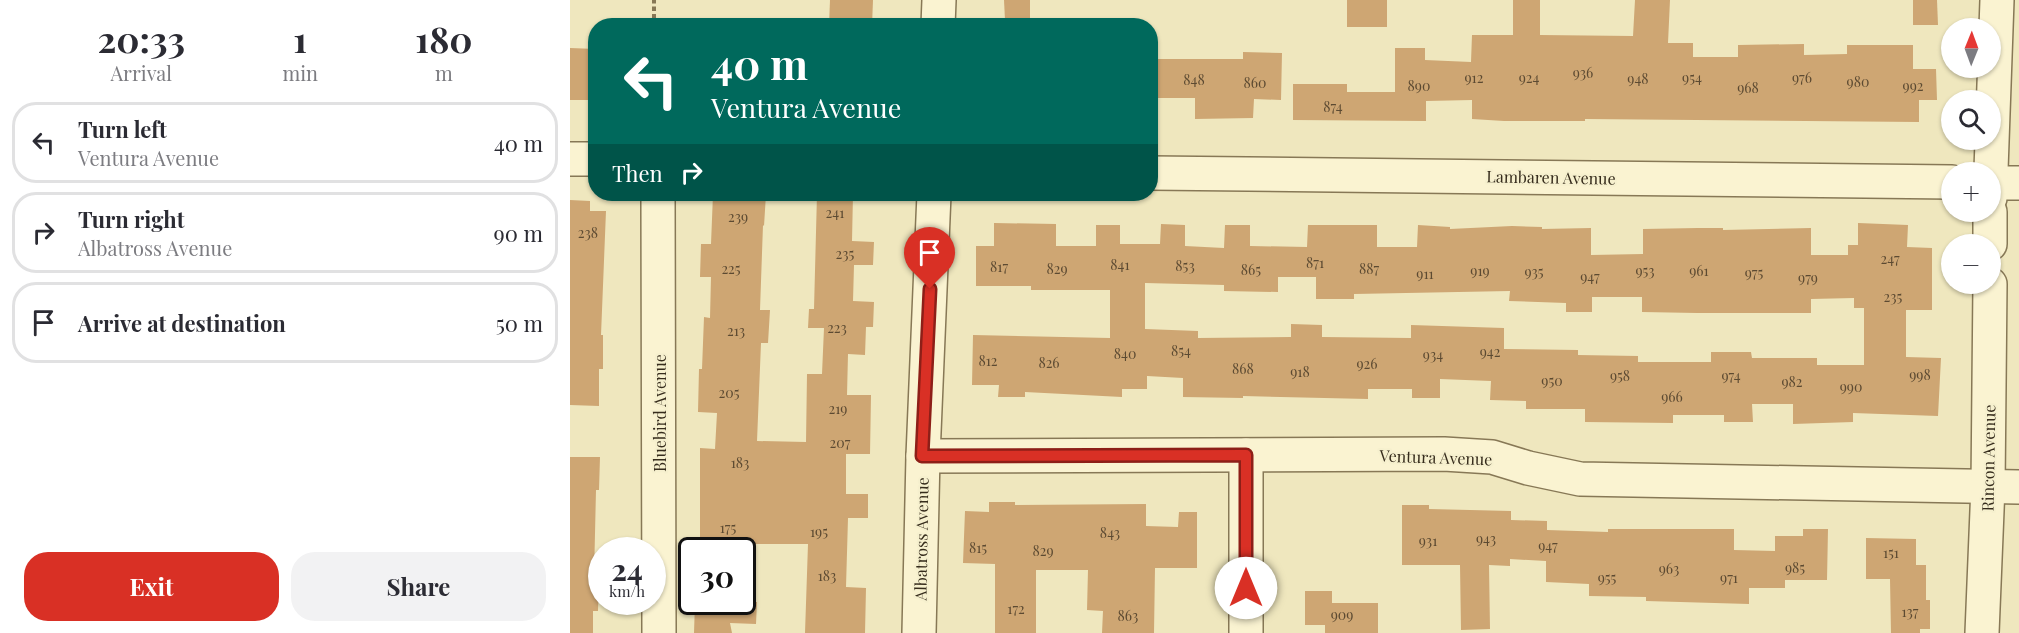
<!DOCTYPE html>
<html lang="en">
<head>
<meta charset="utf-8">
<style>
  :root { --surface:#fff; --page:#f2f2f3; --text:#2b2b33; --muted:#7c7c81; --line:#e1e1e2; --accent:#d93025 }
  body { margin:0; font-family:"Playfair Display",serif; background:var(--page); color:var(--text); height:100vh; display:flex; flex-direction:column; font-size:22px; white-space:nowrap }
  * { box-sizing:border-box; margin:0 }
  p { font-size:20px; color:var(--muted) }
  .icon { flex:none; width:33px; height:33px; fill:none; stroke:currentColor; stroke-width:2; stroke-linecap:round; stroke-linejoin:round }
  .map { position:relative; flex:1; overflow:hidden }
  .drawer { display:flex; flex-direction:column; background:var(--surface); width:570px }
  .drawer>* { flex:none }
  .hud { position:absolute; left:18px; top:18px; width:570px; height:183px; border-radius:24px; box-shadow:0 2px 4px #0004; background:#00695c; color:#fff; overflow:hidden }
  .needle { width:39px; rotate:1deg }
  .fabs { position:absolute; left:1371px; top:18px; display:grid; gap:12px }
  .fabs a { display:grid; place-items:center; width:60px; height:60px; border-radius:50%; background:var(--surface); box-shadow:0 2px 4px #0004; font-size:30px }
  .speed { position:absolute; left:18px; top:537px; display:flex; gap:12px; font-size:30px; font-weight:700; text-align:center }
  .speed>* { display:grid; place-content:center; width:78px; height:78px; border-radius:50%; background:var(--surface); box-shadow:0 2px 4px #0004; line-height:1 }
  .speed small { font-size:15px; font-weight:400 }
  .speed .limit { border:3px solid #111; border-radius:9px; background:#fff; color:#111 }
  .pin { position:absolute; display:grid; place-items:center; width:51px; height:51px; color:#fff; margin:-62px -26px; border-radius:50% 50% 50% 0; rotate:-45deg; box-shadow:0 0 6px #0007 }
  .pin .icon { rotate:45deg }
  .me { position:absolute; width:66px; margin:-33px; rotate:0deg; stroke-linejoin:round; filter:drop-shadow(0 0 4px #0008) }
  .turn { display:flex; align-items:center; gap:21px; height:126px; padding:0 24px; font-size:27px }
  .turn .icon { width:78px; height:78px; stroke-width:2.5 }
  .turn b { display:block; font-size:42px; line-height:51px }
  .then { display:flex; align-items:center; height:57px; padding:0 24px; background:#0003; gap:12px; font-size:22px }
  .eta { display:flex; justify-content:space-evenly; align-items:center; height:102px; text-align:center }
  .eta b { font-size:36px; font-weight:700; line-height:42px }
  .action { display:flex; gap:12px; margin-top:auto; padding:12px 24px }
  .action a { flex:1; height:69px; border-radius:24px; background:var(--accent); color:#fff; font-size:24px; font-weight:700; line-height:69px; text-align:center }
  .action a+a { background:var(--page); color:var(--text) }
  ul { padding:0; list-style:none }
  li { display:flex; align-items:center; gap:18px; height:81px; margin:0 12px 9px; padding:0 12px; border:3px solid var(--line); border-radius:24px }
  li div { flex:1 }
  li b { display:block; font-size:22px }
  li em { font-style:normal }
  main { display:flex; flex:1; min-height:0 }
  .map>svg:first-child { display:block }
  .building { fill:#cea673; fill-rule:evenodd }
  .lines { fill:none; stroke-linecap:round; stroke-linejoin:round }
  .minor-casing { stroke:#877856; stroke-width:36 }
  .path { stroke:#877856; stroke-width:4; stroke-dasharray:4.5 3; stroke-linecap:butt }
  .minor { stroke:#faf3d1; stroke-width:33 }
  .route-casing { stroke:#8d1f18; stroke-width:15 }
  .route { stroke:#d93025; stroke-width:10 }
  .labels { text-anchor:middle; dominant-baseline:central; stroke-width:4.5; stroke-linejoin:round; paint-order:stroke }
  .number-label { font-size:14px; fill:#5c4a32 }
  .street-label { font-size:16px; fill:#362c1c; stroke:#f6f0ce }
</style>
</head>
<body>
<main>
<section class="drawer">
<div class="eta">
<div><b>20:33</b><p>Arrival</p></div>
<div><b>1</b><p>min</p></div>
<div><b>180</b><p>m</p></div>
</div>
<ul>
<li><svg class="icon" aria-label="left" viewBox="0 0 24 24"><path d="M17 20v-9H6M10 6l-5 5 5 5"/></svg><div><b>Turn left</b><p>Ventura Avenue</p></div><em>40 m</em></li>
<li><svg class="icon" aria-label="right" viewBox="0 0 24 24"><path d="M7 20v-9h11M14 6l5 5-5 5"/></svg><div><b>Turn right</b><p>Albatross Avenue</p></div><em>90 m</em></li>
<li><svg class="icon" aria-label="arrive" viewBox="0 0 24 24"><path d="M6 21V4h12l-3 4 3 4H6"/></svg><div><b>Arrive at destination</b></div><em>50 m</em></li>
</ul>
<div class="action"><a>Exit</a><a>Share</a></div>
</section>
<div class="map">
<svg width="1449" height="633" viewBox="0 0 1449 633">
  <rect width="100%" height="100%" fill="#efe7be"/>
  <g class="building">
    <polygon points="260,0 303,0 302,26 259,26"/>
    <polygon points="434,0 460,0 460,20 435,20"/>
    <rect x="777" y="0" width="40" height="27"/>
    <polygon points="943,0 970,0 970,35 1063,36 1065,0 1100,0 1098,43 1123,43 1123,57 1168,57 1168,45 1234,44 1234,55 1277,54 1277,45 1343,45 1343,69 1366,69 1367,100 1349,100 1349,122 1015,119 1015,121 934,121 902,119 902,100 856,101 856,121 723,120 723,84 777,84 777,92 825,92 825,48 855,48 855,60 901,62 902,35 943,35"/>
    <polygon points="1343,0 1367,0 1368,25 1343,25"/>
    <polygon points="0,48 26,49 26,100 0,100"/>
    <polygon points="673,52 712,53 711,100 684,99 683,118 625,119 625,98 580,98 580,59 673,59"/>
    <polygon points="143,194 196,194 194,226 193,225 190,310 200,310 198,343 191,343 187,441 236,442 237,374 252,374 254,328 238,328 239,309 244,309 247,194 283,194 282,241 304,242 303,265 284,265 283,301 304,302 303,327 296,327 295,355 278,354 277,395 301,395 300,454 276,454 276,494 298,494 298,518 278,518 276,587 296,588 295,633 235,633 238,544 186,544 186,550 130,550 130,448 145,449 147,413 128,412 129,369 132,369 134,317 140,318 141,277 130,277 131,244 141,244"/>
    <polygon points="0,200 20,201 20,211 36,211 31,335 33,335 33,369 29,369 29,406 0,405"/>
    <path d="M424,223L486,224V246H526V225H550V244H590L591,224L615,225V246L654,248L655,225H680V246L737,247L738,225H807V247H847L848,225L880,227V229L942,226L972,227V229L1021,228V255L1073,254V229L1128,228H1153V230L1241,228V255H1278V245H1288V223L1338,225L1337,247L1362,248V310H1336V357L1371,358L1368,416L1283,413V422L1223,424V404H1182L1183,422H1154V415H1103V423L1015,422V409H956V401L920,400L921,381L870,379V398H842V389H798V399L673,396V398L613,397V378L577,376V389H552V397L455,392V397H428L429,385H402L403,335L540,338V290H461V286H406V246H424ZM708,277H746V299H784V294L940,291L939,301L996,303V312H1022V297H1072V312L1127,313H1241V299L1284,298V308H1294V365H1247V358H1182L1181,352H1141V362H1068V356L1008,355V350L934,349V328L841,325V338L752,337V325L721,324V337L628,338V331L575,329V283L654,285V291L708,292Z"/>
    <polygon points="0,457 30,457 29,490 26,490 24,577 29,577 28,611 23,611 23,633 0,633"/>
    <polygon points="419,502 445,502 445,505 576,504 576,526 608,527 609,512 627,512 627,568 585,568 584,633 532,633 533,611 517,610 518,570 466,570 466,633 425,633 425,564 393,563 395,511 419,512"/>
    <polygon points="832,505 859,505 859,509 941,511 941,520 977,521 977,530 1038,532 1038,529 1164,529 1164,550 1205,551 1205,536 1233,536 1233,529 1258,529 1257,580 1215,580 1215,588 1179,588 1179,604 1076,601 1076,597 1019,596 1019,584 976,582 976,561 940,559 940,566 919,565 920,629 891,630 890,565 832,565"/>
    <polygon points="1296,538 1346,539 1346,565 1356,565 1356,600 1360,600 1360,629 1350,629 1350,633 1321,633 1320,579 1296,579"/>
    <polygon points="735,591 762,591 762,603 808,603 808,633 755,633 755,625 735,625"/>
    <polygon points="125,602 187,602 186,624 160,623 162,633 124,633"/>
  </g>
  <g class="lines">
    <defs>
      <g id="minor">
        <polyline points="368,26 369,0"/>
        <polyline points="0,159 26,159"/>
        <polyline points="580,173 1382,182"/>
        <polyline points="1420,183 1449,183"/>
        <polyline points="88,194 89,633"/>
        <polyline points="1420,198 1427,0"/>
        <polyline points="1420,244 1420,212"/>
        <polyline points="676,455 676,633"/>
        <polyline points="353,456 874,454 922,457 958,468 1010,479 1449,487"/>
        <polyline points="349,633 353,456 364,194"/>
        <polyline points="1412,633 1418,486 1420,284"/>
      </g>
    </defs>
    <use href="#minor" class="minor-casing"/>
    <polyline class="path" points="84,26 84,0"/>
    <use href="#minor" class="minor"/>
  </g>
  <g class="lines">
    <defs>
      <polyline id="route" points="360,289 352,456 676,455 676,588"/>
    </defs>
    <use href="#route" class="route-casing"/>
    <use href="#route" class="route"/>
  </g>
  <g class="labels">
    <g class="number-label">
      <text x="1013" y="72">936</text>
      <text x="904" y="77">912</text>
      <text x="959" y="77">924</text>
      <text x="1122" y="77">954</text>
      <text x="1232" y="77">976</text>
      <text x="1068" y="78">948</text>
      <text x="624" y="79">848</text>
      <text x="1288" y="81">980</text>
      <text x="685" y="82">860</text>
      <text x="849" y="85">890</text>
      <text x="1343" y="85">992</text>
      <text x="1178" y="87">968</text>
      <text x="763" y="106">874</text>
      <text x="265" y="212">241</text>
      <text x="168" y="216">239</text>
      <text x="18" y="232">238</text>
      <text x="275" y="253">235</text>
      <text x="1320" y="258">247</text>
      <text x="745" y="262">871</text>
      <text x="550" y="264">841</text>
      <text x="615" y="265">853</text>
      <text x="429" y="266">817</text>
      <text x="161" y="268">225</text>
      <text x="487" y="268">829</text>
      <text x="799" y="268">887</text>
      <text x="681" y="269">865</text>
      <text x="910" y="270">919</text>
      <text x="1075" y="270">953</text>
      <text x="1129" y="270">961</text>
      <text x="964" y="271">935</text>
      <text x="1184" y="272">975</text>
      <text x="855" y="273">911</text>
      <text x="1020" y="276">947</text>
      <text x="1238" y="277">979</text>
      <text x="1323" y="296">235</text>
      <text x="267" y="327">223</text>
      <text x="166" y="330">213</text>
      <text x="611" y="350">854</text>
      <text x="920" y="351">942</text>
      <text x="555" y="353">840</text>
      <text x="863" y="354">934</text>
      <text x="418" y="360">812</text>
      <text x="479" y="362">826</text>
      <text x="797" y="363">926</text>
      <text x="673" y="368">868</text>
      <text x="730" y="371">918</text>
      <text x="1350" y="374">998</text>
      <text x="1050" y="375">958</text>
      <text x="1161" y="375">974</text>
      <text x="982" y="380">950</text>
      <text x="1222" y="381">982</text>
      <text x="1281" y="386">990</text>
      <text x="159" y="392">205</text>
      <text x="1102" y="396">966</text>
      <text x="268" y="408">219</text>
      <text x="270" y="442">207</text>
      <text x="170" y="462">183</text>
      <text x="158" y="527">175</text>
      <text x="249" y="531">195</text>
      <text x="540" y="532">843</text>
      <text x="916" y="538">943</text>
      <text x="858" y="540">931</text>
      <text x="978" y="545">947</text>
      <text x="408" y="547">815</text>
      <text x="473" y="550">829</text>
      <text x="1321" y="552">151</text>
      <text x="1225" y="567">985</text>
      <text x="1099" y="568">963</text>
      <text x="257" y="575">183</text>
      <text x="1037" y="577">955</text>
      <text x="1159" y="577">971</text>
      <text x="446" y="608">172</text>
      <text x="1340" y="611">137</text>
      <text x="772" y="614">909</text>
      <text x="558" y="615">863</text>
    </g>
    <g class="street-label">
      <text transform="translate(981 177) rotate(1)">Lambaren Avenue</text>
      <text transform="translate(89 413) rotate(-90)">Bluebird Avenue</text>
      <text transform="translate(866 457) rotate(2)">Ventura Avenue</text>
      <text transform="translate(1418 458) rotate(-89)">Rincon Avenue</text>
      <text transform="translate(351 539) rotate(-89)">Albatross Avenue</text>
    </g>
  </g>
</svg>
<div class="fabs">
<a><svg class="needle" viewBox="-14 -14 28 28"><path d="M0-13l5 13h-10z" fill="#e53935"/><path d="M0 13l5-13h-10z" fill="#7c7c81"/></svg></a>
<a><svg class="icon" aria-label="search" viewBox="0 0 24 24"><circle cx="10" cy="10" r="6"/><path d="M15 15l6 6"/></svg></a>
<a>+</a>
<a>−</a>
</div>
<div class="speed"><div>24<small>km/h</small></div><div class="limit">30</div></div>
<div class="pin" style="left:360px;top:289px;background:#d93025"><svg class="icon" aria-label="arrive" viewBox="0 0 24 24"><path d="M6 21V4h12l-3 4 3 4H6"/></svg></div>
<svg class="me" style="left:676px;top:588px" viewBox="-20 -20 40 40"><circle r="19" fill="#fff"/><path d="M0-13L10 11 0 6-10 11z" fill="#d93025"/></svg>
<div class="hud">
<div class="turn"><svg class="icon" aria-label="left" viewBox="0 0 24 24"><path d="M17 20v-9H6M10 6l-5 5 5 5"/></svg><div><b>40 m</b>Ventura Avenue</div></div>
<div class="then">Then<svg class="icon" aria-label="right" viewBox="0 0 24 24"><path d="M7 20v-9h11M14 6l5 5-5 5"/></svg></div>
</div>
</div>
</main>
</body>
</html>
